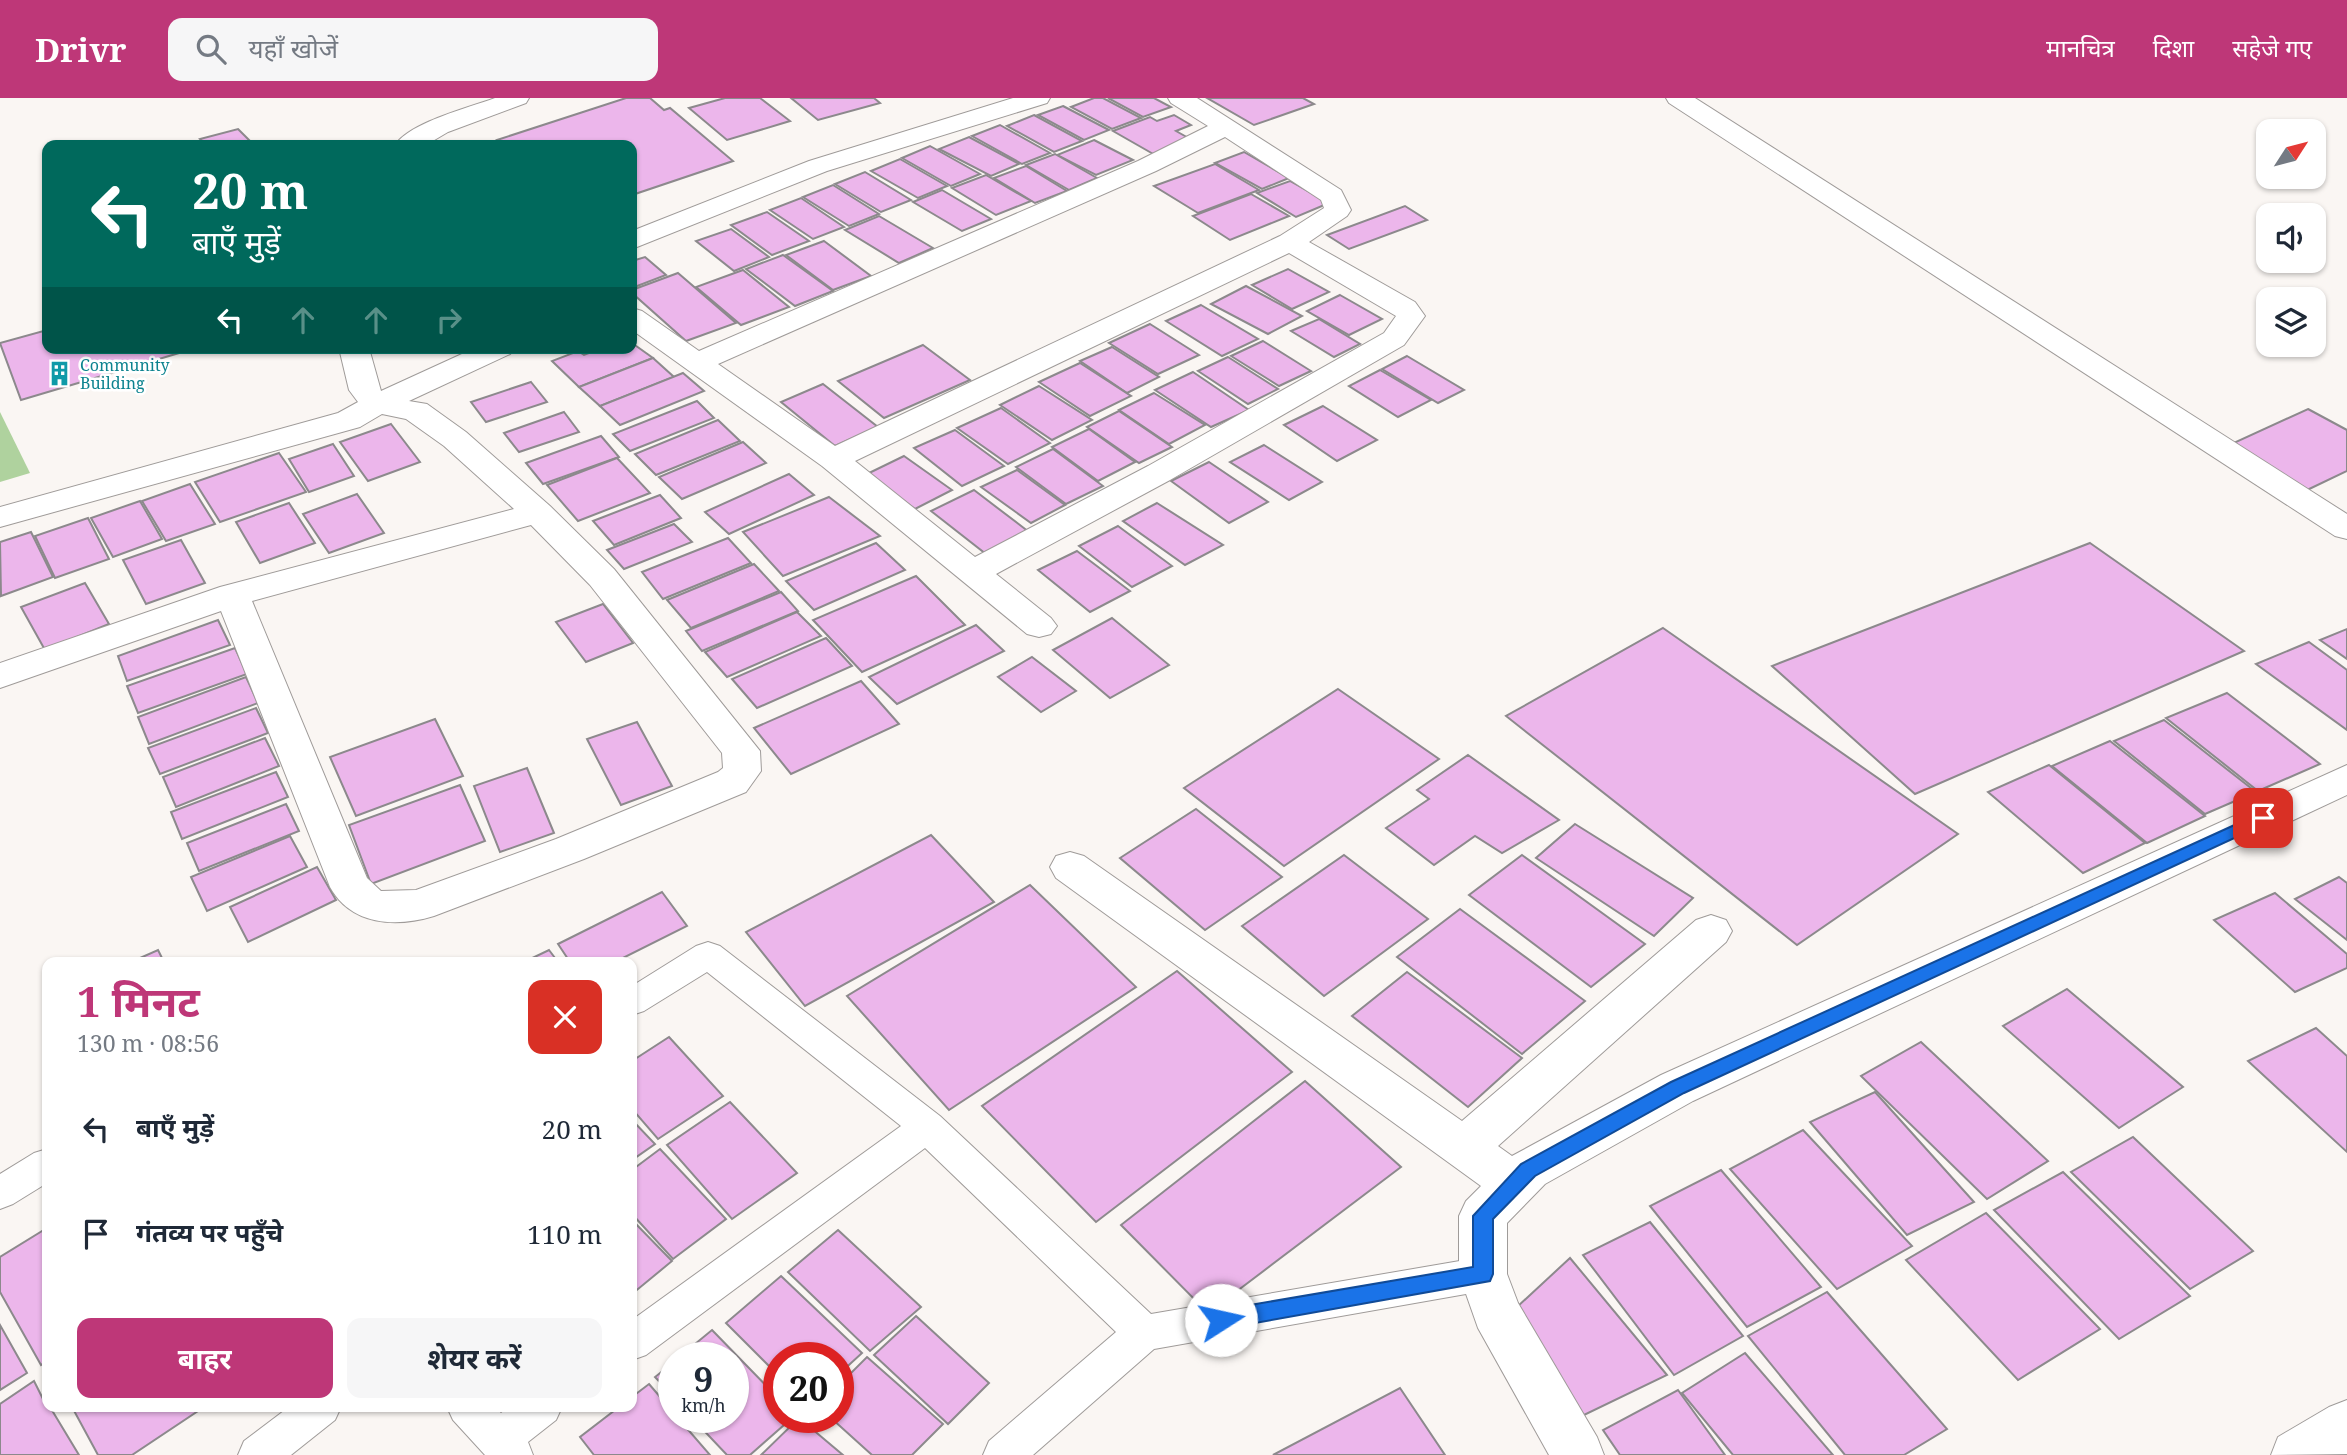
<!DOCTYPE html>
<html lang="hi">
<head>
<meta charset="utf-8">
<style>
  :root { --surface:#fff; --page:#f6f6f7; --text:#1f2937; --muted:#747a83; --accent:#be3778 }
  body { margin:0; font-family:"Noto Serif","Noto Sans Devanagari",serif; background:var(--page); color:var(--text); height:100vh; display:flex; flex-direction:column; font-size:26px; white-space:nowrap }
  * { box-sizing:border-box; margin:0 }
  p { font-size:23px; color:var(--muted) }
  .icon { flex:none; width:38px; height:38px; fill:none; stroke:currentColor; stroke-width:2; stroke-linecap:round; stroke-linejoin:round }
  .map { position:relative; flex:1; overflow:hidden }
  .drawer { position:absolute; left:42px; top:859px; width:595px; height:455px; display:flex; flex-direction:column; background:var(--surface); border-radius:14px; box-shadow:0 2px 5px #0004 }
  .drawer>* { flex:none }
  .top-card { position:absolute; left:42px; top:42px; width:595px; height:214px; border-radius:14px; box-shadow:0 2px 5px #0004; background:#00695c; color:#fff; overflow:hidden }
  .needle { width:46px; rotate:54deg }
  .fabs { position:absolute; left:2256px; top:21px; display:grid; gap:14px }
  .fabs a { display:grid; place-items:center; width:70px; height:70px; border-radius:14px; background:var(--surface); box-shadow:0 2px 5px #0004; font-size:35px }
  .speed { position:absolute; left:658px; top:1244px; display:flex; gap:14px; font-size:35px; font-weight:700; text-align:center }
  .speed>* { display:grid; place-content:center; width:91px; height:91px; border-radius:50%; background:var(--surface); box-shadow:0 2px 5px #0004; line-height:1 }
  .speed small { font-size:18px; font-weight:400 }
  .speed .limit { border:10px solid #d22; background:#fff; color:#111 }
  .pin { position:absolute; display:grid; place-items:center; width:60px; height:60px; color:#fff; margin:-30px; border-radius:14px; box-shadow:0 4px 10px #0006 }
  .me { position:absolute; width:77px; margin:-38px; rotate:80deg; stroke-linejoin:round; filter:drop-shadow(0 0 5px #0008) }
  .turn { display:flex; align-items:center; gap:24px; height:147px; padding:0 35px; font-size:32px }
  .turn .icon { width:91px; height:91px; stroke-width:2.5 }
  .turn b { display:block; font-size:49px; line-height:60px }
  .lanes { display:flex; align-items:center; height:66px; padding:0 35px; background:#0003; justify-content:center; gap:35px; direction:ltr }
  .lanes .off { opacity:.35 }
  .round { display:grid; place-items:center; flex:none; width:74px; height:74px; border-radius:14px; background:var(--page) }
  .head { display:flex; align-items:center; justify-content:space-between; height:119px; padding:0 35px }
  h1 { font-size:42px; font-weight:700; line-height:52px; color:var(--accent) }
  .cta { display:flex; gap:14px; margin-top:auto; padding:14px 35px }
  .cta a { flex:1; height:80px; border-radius:14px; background:var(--accent); color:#fff; font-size:28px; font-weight:700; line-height:80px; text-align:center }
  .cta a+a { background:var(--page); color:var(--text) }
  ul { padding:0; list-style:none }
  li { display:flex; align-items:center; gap:21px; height:105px; padding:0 35px }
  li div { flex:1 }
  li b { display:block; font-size:26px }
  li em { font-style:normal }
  header { display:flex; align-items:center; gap:42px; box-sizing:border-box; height:98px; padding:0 35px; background:var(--accent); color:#fff }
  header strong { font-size:33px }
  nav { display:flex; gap:38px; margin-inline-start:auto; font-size:24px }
  .search { width:490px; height:63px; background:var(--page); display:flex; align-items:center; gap:18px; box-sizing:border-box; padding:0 24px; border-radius:14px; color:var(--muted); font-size:26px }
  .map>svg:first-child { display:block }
  .green { fill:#afd29e }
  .building { fill:#ecb6eb; stroke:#8c898c; stroke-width:2 }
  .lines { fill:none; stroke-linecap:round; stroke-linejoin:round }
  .service-casing { stroke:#9f9b99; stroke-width:2 }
  .minor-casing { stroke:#9f9b99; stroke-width:2 }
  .service { fill:#fff; fill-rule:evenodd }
  .minor { fill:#fff; fill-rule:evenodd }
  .route { fill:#1a73e8; stroke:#114b97; stroke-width:2 }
  .labels { text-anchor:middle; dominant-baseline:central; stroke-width:5; stroke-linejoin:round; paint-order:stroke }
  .far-culture-label { font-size:16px; fill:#0d838f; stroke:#fff; text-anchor:start }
</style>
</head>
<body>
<header>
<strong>Drivr</strong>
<div class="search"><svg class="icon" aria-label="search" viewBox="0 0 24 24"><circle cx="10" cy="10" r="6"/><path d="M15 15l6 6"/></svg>यहाँ खोजें</div>
<nav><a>मानचित्र</a><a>दिशा</a><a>सहेजे गए</a></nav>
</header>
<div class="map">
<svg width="2347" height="1357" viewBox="0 0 2347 1357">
  <rect width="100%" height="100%" fill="#faf6f3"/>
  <polygon class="green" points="0,314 30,375 0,384"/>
  <g class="building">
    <polygon points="626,0 650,0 664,12 670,10 733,63 632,97 632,47 502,47 497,42"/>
    <polygon points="725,0 760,0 790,23 727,42 689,10"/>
    <polygon points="791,0 874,0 880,5 818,22"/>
    <polygon points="1094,0 1103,0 1141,20 1112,31 1071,9"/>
    <polygon points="1108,0 1154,0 1171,9 1143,19"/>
    <polygon points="1207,0 1303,0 1314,6 1254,27"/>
    <polygon points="1063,8 1109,32 1084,42 1038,17"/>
    <polygon points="1034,17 1082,43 1054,54 1007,28"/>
    <polygon points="1174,17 1191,27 1176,33 1192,42 1155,57 1113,33 1150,19 1157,23"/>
    <polygon points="1000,27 1050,55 1022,66 972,38"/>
    <polygon points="238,31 254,47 206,47 200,41"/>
    <polygon points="969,39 1019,66 991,78 939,51"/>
    <polygon points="1094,42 1133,62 1096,77 1057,57"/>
    <polygon points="930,48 980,76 951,88 902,60"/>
    <polygon points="1244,54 1289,80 1262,91 1215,65"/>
    <polygon points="1055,56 1097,80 1069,92 1026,67"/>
    <polygon points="900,61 947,88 918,100 871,73"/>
    <polygon points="1215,66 1259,92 1198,115 1154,88"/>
    <polygon points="1026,68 1067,93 1035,105 994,80"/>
    <polygon points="865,74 911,102 881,114 835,86"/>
    <polygon points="986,77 1031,103 996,117 952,90"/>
    <polygon points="1290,83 1329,105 1296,119 1257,95"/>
    <polygon points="833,87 879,116 849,128 803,99"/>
    <polygon points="942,92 991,121 962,133 913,104"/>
    <polygon points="1251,96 1289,118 1230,142 1193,118"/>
    <polygon points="801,100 844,129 813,141 770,112"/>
    <polygon points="1405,108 1427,122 1349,151 1327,137"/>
    <polygon points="767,114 809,143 772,157 731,127"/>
    <polygon points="879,118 933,150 899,165 845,132"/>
    <polygon points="731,131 769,159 734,173 696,143"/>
    <polygon points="824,143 871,178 833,192 786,157"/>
    <polygon points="783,157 833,193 795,208 746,171"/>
    <polygon points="645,159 666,177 632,190 632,163"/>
    <polygon points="1288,171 1329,194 1292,211 1252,187"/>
    <polygon points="743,172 789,209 741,227 696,189"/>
    <polygon points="678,175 736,225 686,243 632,195 632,192"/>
    <polygon points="1246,188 1302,218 1268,236 1211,206"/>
    <polygon points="1340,197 1382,221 1349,237 1307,213"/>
    <polygon points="1201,207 1258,241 1222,258 1166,223"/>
    <polygon points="1319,221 1360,246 1334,259 1291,233"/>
    <polygon points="1150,226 1199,257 1158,276 1109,245"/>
    <polygon points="47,232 47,250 196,250 21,302 0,245"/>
    <polygon points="1263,243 1311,273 1279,288 1231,258"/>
    <polygon points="632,245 653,260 579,289 552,263 578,253 584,257 602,250 632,250"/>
    <polygon points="923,247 970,282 884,320 838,283"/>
    <polygon points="1112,249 1159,279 1127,295 1080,263"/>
    <polygon points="1407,258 1464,292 1438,305 1382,271"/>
    <polygon points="1228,259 1278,291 1248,306 1198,273"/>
    <polygon points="653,260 674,279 600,308 579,289"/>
    <polygon points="1080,265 1131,298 1090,318 1039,284"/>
    <polygon points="1380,272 1431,302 1398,319 1349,288"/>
    <polygon points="1193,274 1249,312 1211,329 1155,292"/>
    <polygon points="683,275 704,293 620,327 600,308"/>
    <polygon points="531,284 547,304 486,324 471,304"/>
    <polygon points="823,286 878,329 835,348 781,304"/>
    <polygon points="1039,288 1092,322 1052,342 1000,307"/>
    <polygon points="1154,295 1205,327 1169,346 1119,312"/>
    <polygon points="697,303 714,320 630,353 613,336"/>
    <polygon points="1323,308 1377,342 1337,363 1284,327"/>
    <polygon points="1001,310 1050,345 1008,366 957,330"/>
    <polygon points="2308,311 2347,332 2347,373 2305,393 2227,348"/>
    <polygon points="1119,313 1172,349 1139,365 1087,329"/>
    <polygon points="564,314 579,334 519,354 504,335"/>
    <polygon points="718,322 740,343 656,377 635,356"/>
    <polygon points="391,326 420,364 368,383 340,344"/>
    <polygon points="1089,331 1135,364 1098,383 1052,349"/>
    <polygon points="955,332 1004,368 962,388 914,350"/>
    <polygon points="601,338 619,359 543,386 526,365"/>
    <polygon points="743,344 766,365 682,401 659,379"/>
    <polygon points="333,346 354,378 309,394 289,361"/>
    <polygon points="1264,347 1322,384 1289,402 1230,364"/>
    <polygon points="1053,351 1103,388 1066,406 1016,369"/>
    <polygon points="279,355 306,394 220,424 195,384"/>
    <polygon points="904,358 952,392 915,411 867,376"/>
    <polygon points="617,360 650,395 578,423 547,387"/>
    <polygon points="1209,364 1268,404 1229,425 1171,383"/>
    <polygon points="1017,372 1065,407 1031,425 981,389"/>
    <polygon points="789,376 814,397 729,436 705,414"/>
    <polygon points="190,386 215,426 166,443 142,403"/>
    <polygon points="974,392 1029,434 986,456 931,413"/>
    <polygon points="357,396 384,435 329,455 303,416"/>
    <polygon points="660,397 681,420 614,447 593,423"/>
    <polygon points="829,399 880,438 783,478 743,434"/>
    <polygon points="140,403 162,441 113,459 91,420"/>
    <polygon points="289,405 315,445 260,465 236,424"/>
    <polygon points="1157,405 1223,447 1185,467 1123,423"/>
    <polygon points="88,420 109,461 55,480 35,438"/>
    <polygon points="674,426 692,444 624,471 607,452"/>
    <polygon points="1118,428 1172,468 1132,489 1079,448"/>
    <polygon points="31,434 53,479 1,498 0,444"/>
    <polygon points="728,440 751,465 663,501 642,474"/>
    <polygon points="181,442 205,485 146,506 123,462"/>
    <polygon points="876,445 905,472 814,512 786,483"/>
    <polygon points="2090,445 2244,553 1915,696 1772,568"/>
    <polygon points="1077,453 1130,493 1090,514 1038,472"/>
    <polygon points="754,466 779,493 691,530 667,502"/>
    <polygon points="916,478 965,527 862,574 813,522"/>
    <polygon points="85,485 109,526 45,552 21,509"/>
    <polygon points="781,494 798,513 702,553 686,533"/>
    <polygon points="603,506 633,545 586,564 556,524"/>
    <polygon points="797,514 821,538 727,579 705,554"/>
    <polygon points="1112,520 1169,567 1110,600 1053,552"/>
    <polygon points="218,522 230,547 127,583 118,558"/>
    <polygon points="976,527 1004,553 897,606 869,579"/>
    <polygon points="1663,530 1958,736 1797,847 1506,618"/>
    <polygon points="2347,531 2347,561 2320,542"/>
    <polygon points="826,540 852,568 757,610 732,581"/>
    <polygon points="2309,544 2347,572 2347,632 2256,566"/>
    <polygon points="235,550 247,576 138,615 127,588"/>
    <polygon points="1032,559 1076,593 1041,614 998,579"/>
    <polygon points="246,579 258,605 149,646 138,619"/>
    <polygon points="861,583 899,626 791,676 754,630"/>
    <polygon points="1338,591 1439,661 1284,768 1184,690"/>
    <polygon points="2227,595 2320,666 2258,693 2166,620"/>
    <polygon points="256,610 268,635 160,676 148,650"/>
    <polygon points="435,621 463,678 356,718 330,659"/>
    <polygon points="2164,622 2256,694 2205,716 2114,643"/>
    <polygon points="637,624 672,688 621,707 587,641"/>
    <polygon points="265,640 279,668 176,709 163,679"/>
    <polygon points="2110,643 2205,718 2147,745 2052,668"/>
    <polygon points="1468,657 1559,722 1502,755 1475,738 1434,767 1386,730 1429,701 1417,692"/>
    <polygon points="2049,667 2145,745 2083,775 1988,694"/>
    <polygon points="527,670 554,735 500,754 474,688"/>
    <polygon points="276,674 288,699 182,741 171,714"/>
    <polygon points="460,687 485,743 371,786 349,727"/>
    <polygon points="286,706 299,733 199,773 187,745"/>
    <polygon points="1196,711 1282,779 1205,832 1120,760"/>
    <polygon points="1575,726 1693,800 1654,838 1536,760"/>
    <polygon points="931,737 994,804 805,908 746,834"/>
    <polygon points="290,738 307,769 207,813 191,779"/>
    <polygon points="1344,757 1428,821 1324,898 1242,828"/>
    <polygon points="1522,757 1645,846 1591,889 1469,797"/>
    <polygon points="317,769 336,802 248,844 230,809"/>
    <polygon points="2339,779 2347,785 2347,842 2295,801"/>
    <polygon points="1030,787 1136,889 949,1012 847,898"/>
    <polygon points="662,794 687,828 615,864 570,864 558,846"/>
    <polygon points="2275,795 2347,856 2347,870 2295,894 2214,822"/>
    <polygon points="1460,811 1585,903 1522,956 1397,859"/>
    <polygon points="158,852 164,864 131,864"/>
    <polygon points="549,852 558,864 524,864"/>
    <polygon points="1177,873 1292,974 1096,1124 982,1008"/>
    <polygon points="1407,874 1522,960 1468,1009 1352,918"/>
    <polygon points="2067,891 2183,989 2119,1030 2003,928"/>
    <polygon points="2316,930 2347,958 2347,1054 2248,963"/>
    <polygon points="669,939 723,998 658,1041 632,1011 632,963"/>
    <polygon points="1921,944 2048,1063 1987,1101 1861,978"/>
    <polygon points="1305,983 1401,1069 1208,1215 1121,1127"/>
    <polygon points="1875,994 1974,1104 1907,1137 1810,1024"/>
    <polygon points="730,1004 797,1075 732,1121 667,1047"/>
    <polygon points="632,1022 655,1046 632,1062"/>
    <polygon points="1803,1032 1912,1148 1837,1191 1730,1071"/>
    <polygon points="2133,1039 2253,1153 2190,1191 2071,1074"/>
    <polygon points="660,1051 726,1121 673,1161 632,1116 632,1072"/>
    <polygon points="1721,1072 1821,1189 1747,1229 1650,1108"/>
    <polygon points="2063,1074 2190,1198 2119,1241 1994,1112"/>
    <polygon points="1986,1115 2100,1231 2018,1282 1906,1162"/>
    <polygon points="632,1122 672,1163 632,1196"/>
    <polygon points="1650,1124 1743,1238 1674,1277 1583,1157"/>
    <polygon points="47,1130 47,1263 41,1267 0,1194 0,1159"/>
    <polygon points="838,1132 921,1209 870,1253 788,1174"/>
    <polygon points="1570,1160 1667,1277 1584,1317 1503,1222"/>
    <polygon points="781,1178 862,1255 838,1277 838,1260 779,1260 779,1278 726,1225"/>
    <polygon points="1827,1194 1947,1331 1904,1357 1845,1357 1748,1238"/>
    <polygon points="916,1218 989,1285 948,1326 874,1257"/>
    <polygon points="0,1227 27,1275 0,1292"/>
    <polygon points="712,1232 779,1301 779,1320 792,1320 750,1357 727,1357 692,1320 733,1320 733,1260 678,1260"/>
    <polygon points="1745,1255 1833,1357 1733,1357 1682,1295"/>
    <polygon points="867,1259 943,1326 912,1357 872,1357 831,1320 838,1320 838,1288"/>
    <polygon points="674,1264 674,1299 655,1279"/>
    <polygon points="34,1283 47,1309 50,1309 79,1357 0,1357 0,1306"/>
    <polygon points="649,1286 674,1315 674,1320 678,1320 710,1357 594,1357 580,1339 619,1309 632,1309 632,1299"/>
    <polygon points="1400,1290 1445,1357 1273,1357"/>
    <polygon points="1678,1292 1725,1357 1620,1357 1603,1332"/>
    <polygon points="72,1309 204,1309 132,1357 98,1357"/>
    <polygon points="799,1320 843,1357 761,1357"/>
  </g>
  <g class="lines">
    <defs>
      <g id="service">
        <polygon points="708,844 720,848 940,1018 1151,1216 1483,1159 1496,1164 1502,1176 1496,1188 1483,1193 1154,1251 1033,1357 983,1357 989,1343 1116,1234 925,1050 646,1257 632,1262 632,1222 901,1028 707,874 644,913 632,917 632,888 696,848"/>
        <polygon points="47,1051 47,1085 13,1106 0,1111 0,1076 34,1055"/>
        <polygon points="289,1309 341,1309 335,1322 291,1357 238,1357 244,1343"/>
        <polygon points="447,1309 494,1309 501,1315 509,1309 562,1309 556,1322 528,1344 533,1357 485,1357 453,1322"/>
      </g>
      <g id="minor">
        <path d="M495,0H529L526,5L448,34L426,47H395C411,24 468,10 495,0Z"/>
        <polygon points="1013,0 1050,0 1047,5 827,73 632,151 632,133 809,63"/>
        <path d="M1168,0H1197L1341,92L1351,112L1347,118L1309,144L1415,204L1425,218L1404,247L1170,382L996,476L1051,520L1057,528L1051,536L1039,539L1027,536L822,368L632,232V210L642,213L699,253L1138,63L1208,28L1171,5ZM1225,39L1321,102L1324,110L1280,138L835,348L718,266L1156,73ZM1289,155L1396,218L1384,235L1148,368L975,459L855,363Z"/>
        <polygon points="1666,0 1695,0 2347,416 2347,441 2335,438 1669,5"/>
        <path d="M339,250H369L381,293L475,250H515L510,256L409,303L427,306L466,334L550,408L614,471L760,653L761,673L746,694L584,761L434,818C395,830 351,827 330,789L221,513L0,590V565L220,489L514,411L444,348L406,321L382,316L360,329L0,429V409L338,315L358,304L349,292ZM531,427L590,487L722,655L723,670L718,674L556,741L416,792L381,793L367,780L252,503Z"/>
        <polygon points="2347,667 2347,697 1693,1003 1545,1086 1507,1125 1507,1176 1518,1205 1597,1339 1604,1357 1549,1357 1478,1230 1459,1176 1459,1118 1466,1103 1481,1088 1056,780 1050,769 1056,758 1070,754 1084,758 1462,1023 1696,822 1711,817 1726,822 1732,833 1726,844 1498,1048 1512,1058 1661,977"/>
        <polygon points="2347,1302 2347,1356 2271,1357 2278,1339 2329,1309"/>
      </g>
    </defs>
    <use href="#service" class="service-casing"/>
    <use href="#minor" class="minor-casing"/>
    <use href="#service" class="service"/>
    <use href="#minor" class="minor"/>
  </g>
  <polygon class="route" points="2263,714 2272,720 2269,724 1684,995 1535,1078 1493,1121 1493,1176 1490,1183 1221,1231 1214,1228 1211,1222 1214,1215 1221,1212 1473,1169 1473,1118 1521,1066 1671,984"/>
  <defs>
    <symbol id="building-bare" viewBox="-9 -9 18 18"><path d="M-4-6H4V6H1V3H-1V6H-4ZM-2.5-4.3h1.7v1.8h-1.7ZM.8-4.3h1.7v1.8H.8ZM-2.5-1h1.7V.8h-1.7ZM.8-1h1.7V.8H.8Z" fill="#0f9aa8" stroke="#fff" stroke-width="2.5" paint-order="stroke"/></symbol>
  </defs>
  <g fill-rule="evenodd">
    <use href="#building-bare" x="42" y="258" width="35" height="35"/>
  </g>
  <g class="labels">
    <g class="far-culture-label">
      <text x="80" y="267">Community<tspan x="80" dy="18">Building</tspan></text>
    </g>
  </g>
</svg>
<div class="fabs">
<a><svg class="needle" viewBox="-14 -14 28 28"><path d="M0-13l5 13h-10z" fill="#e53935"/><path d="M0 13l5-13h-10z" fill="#747a83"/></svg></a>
<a><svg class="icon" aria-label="sound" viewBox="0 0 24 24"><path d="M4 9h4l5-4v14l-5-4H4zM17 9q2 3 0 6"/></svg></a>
<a><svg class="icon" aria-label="layers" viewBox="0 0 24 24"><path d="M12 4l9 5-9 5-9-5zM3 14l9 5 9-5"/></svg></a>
</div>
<div class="speed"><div>9<small>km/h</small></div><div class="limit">20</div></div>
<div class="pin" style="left:2263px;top:720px;background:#d93025"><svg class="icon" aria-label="arrive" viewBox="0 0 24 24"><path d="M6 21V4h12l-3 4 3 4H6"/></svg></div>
<svg class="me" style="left:1221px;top:1222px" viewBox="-20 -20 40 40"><circle r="19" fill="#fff"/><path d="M0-13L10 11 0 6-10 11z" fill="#1a73e8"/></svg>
<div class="top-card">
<div class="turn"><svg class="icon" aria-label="left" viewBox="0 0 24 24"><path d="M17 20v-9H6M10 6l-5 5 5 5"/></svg><div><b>20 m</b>बाएँ मुड़ें</div></div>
<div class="lanes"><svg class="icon" aria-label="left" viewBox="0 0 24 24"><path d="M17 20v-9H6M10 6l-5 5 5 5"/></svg><svg class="icon off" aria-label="ahead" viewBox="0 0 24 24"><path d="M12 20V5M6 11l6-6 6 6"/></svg><svg class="icon off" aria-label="ahead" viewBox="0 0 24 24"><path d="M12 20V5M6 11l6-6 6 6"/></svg><svg class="icon off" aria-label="right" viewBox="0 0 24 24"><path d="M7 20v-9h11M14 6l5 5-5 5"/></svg></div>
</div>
<section class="drawer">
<div class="head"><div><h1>1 मिनट</h1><p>130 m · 08:56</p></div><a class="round" style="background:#d93025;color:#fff"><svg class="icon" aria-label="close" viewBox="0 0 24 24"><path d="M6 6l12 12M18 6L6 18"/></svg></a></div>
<ul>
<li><svg class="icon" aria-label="left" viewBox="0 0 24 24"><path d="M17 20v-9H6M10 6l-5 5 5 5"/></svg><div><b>बाएँ मुड़ें</b></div><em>20 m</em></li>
<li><svg class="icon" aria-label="arrive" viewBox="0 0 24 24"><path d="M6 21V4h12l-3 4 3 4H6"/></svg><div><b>गंतव्य पर पहुँचे</b></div><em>110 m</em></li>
</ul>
<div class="cta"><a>बाहर</a><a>शेयर करें</a></div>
</section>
</div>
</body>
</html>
